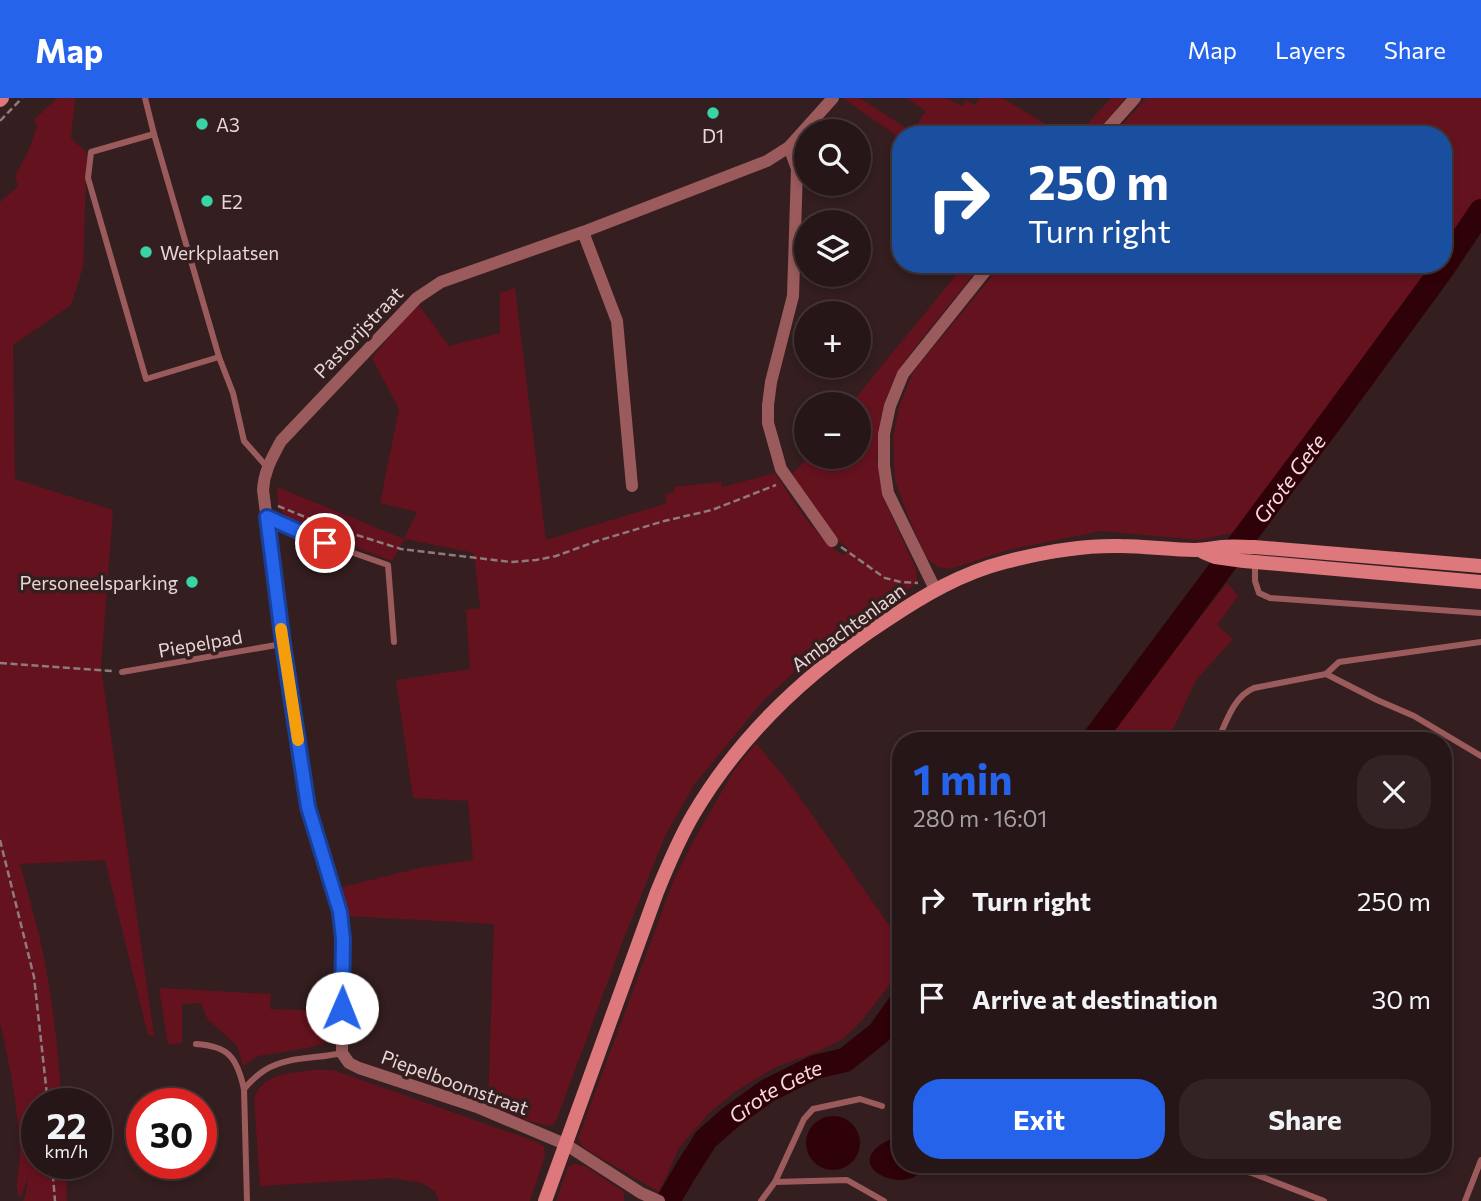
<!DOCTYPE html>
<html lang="en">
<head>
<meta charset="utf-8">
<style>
  :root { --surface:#271617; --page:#332324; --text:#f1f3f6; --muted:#a49fa1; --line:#433536; --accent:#2563eb }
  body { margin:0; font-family:Commissioner,sans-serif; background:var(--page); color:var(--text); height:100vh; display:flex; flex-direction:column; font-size:26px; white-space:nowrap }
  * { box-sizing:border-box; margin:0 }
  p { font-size:23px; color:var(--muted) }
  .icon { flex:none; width:38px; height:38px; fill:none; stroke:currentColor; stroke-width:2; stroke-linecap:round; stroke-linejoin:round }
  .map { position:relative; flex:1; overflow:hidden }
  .side { position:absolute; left:892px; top:634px; width:560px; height:441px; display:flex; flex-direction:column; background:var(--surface); border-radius:28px; box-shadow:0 4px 10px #0003,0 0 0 2px var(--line) }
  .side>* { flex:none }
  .guide { position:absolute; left:892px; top:28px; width:560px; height:147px; border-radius:28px; box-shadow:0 4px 10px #0003,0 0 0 2px var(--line); background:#1a4fa0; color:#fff; overflow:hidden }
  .buttons { position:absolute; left:794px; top:21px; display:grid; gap:14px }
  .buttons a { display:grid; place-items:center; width:77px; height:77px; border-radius:50%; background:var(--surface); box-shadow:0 4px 10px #0003,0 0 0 2px var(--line); font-size:35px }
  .speed { position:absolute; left:21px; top:990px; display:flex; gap:14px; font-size:35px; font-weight:700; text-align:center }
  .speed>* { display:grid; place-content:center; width:91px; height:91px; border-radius:50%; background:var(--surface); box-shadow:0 4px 10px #0003,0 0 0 2px var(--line); line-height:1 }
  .speed small { font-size:18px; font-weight:400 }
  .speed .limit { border:10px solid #d22; background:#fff; color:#111 }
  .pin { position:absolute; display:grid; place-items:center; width:60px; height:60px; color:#fff; margin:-30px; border:4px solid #fff; border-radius:50%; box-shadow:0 2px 7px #0007 }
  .me { position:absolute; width:77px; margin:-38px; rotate:1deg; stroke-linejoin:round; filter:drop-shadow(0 0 5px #0008) }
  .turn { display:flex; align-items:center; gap:24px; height:147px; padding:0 21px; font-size:32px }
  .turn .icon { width:91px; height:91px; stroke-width:2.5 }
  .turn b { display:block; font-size:49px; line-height:60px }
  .round { display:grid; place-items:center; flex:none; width:74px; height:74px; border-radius:28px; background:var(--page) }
  .summary { display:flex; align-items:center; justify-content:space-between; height:119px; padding:0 21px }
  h1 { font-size:42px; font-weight:700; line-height:52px; color:var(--accent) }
  .primary-button { display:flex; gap:14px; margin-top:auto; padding:14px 21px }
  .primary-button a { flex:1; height:80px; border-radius:28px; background:var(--accent); color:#fff; font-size:28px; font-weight:700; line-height:80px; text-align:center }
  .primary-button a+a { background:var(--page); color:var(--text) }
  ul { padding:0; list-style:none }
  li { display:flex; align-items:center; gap:21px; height:98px; padding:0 21px }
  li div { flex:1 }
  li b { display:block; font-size:26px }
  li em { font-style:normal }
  header { display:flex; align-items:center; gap:42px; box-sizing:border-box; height:98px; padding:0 35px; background:var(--accent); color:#fff }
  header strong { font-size:33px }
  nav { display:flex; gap:38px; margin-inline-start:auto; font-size:24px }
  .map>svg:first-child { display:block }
  .green { fill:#65121f }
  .water { fill:#2f0108 }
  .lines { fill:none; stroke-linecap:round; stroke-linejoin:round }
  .river { stroke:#2f0108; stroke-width:24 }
  .path { stroke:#8e7b7c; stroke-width:2.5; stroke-dasharray:7 3.5; stroke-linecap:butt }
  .lane { stroke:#9b5b5d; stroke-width:6 }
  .street { stroke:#9b5b5d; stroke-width:12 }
  .secondary { stroke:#dd787d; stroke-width:14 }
  .route-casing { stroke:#184099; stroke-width:18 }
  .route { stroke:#2563eb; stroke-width:12 }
  .slow { stroke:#f59e0b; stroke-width:12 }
  .poi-dot { fill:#39d4a5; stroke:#341e1f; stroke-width:2.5 }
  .labels { text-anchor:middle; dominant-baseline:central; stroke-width:7; stroke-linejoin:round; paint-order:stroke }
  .poi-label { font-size:19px; fill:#e7d7d7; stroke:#341e1f; text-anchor:start }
  .street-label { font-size:19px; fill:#e7d7d7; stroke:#341e1f }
  .water-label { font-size:21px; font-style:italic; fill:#f8dcdc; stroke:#341e1f }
</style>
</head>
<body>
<header>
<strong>Map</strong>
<nav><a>Map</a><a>Layers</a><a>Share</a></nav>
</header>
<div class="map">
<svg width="1481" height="1103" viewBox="0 0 1481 1103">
  <rect width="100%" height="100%" fill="#341e1f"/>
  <g class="green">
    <path d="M57,0H75L71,40L87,55L83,169L71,207L13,247L15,381L113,412L101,569L154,938L148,937L105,762L20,766C30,804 42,843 48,882C55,923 59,965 62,1006H37V1066H66L67,1103H23L26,1095L28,1080L20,1100C13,1089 20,1071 20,1058C19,1013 10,968 0,924V104L18,89L15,78L27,56L37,29L34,22Z"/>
    <polygon points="843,0 860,0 912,34 926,13 906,0 946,0 962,8 966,2 975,7 980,0 1002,0 1064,37 901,37 901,41"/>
    <polygon points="1111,0 1126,0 1093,37 1077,37"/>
    <polygon points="1146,0 1481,0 1481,113 1441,173 1249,431 1199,442 1101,433 1008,452 950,471 937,469 926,459 906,413 895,382 893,340 899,309 913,274 1002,166 1444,166 1444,37 1113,37"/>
    <path d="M965,166H982L920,243L899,271L888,295L881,320L877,360L884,401L916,471L917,483L910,490L868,515L822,548L762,604L694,687L666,736L624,840L556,1023L551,1028L532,1024L488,1009L494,826L345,818L339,790L419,770L473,762L468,703L413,700L396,582L470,571L466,512L480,510L474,455L405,441L392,463L297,427L283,415L278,408L277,389L404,441L417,414L380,405L399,311L372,260L399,227L419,207L449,248L500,235V195L515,190L546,442L667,405L665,396L674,395V389L721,384L722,389L775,375C794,404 814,438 844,458L849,451L836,441L791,377L809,359H859V306H856L853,303Z"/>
    <polygon points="1227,485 1238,498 1217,527 1233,541 1196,582 1168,642 1105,642"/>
    <polygon points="756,645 794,691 893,833 901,840 901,872 863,921 843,941 819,953 774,970 736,993 708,1016 679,1050 659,1094 589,1053 582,1048 578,1041 674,781 694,742 733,674"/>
    <polygon points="159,890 271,896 270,911 333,913 331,939 327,944 308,950 258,958 243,968 237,948 219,931 208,922 201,905 182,906 182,945 168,947"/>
    <path d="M314,972H333L537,1044L544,1049L545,1058L530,1103H439L435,1093L422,1085L393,1080L260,1088L254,1000C263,975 291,975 314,972Z"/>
    <polygon points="573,1066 585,1068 624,1094 624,1103 556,1103 568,1069"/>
  </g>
  <g class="water">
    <circle cx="833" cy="1045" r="27"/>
    <path d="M893,1040L901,1041V1066H924C916,1103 829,1068 893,1040Z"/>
  </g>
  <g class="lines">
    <g class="river">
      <path id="s1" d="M1093,642L1336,316L1441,173L1481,113"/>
      <path id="s2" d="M668,1103L685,1074L706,1041L731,1019L767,993L815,969L845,962L879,935L901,904"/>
    </g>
    <g class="path">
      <polyline points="0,23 22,0"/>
      <polyline points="278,408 325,427 401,451 511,464 536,462 556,458 597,443 664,423 712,412 776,387"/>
      <polyline points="841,449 885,480 901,484 918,485"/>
      <polyline points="0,565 112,573"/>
      <polyline points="0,742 34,879 48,1006"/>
      <polyline points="52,1066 55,1103"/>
    </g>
    <g class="lane">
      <polyline points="145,0 154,36 219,259 233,295 244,343 267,369"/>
      <polyline points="154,36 91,54 88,80 146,281 219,259"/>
      <polyline points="268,420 325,445 388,467 394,544"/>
      <polyline points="1255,465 1255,483 1259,495 1270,500 1481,515"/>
      <polyline points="122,574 282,546"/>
      <polyline points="1326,576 1377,602 1414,618 1481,658"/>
      <path d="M1218,642C1226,624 1234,598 1254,590L1326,576L1339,564L1481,544"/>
      <path d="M196,946C229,948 237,960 244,991L247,1103"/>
      <path d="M244,991C250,984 257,977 265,972C287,958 317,961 342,955"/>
      <polyline points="1219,1066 1252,1075 1324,1103"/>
      <polyline points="775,1084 804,1021 813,1011 860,1001 882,1008"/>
      <polyline points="761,1103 775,1084 847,1082 884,1103"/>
      <polyline points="1465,1103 1481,1062"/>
    </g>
    <g class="street">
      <polyline points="1102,37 1135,0"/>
      <polyline points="789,49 797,71 793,198 771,284 768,307 768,325 781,371 832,443"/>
      <polyline points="583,134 617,223 632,388"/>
      <polyline points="935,491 888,395 884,368 884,336 890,308 903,276 991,166"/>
      <path d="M659,1103L641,1095L565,1046L477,1009L359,970L349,965L342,955L343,841L340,814L308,709L283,546L263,392C264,373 272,360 281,343L417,200L441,184L583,134L767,63L789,49L833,0"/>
    </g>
    <g class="secondary">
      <polyline points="0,2 2,0"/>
      <polyline points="1203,454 1215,459 1244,463 1481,484"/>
      <path d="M545,1103L657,794C668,767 679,741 693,717C740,637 810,572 887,522C924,497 962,475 1005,464C1043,454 1083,447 1121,448C1146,448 1171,452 1195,452C1204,452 1213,450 1222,449C1232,448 1243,449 1254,449L1481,468"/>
    </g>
  </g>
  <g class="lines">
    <defs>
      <polyline id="route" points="325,445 267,419 283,546 308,709 340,814 343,841 342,910"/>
    </defs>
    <use href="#route" class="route-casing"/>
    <use href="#route" class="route"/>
    <polyline class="slow" points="281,531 298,642"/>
  </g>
  <g class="poi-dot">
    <circle cx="713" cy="15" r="7"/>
    <circle cx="202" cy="26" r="7"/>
    <circle cx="207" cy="103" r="7"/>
    <circle cx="146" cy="154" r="7"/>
    <circle cx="192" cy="484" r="7"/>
  </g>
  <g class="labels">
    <g class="poi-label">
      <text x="216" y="26">A3</text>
      <text x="713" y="37" text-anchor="middle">D1</text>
      <text x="221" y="103">E2</text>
      <text x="160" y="154">Werkplaatsen</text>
      <text x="178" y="484" text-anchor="end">Personeelsparking</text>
    </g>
    <g class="street-label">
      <text transform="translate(358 234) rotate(-46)">Pastorijstraat</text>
      <text transform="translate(848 529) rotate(-36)">Ambachtenlaan</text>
      <text transform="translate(200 545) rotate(-10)">Piepelpad</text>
      <text transform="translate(455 984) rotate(20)">Piepelboomstraat</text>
    </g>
    <g class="water-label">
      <text stroke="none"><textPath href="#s1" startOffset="327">Grote Gete</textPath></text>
      <text stroke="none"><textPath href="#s2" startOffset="158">Grote Gete</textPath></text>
    </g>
  </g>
</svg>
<div class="buttons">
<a><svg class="icon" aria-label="search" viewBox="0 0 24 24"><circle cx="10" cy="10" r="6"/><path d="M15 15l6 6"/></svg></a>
<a><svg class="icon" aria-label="layers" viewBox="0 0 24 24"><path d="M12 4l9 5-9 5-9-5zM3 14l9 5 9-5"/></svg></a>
<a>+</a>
<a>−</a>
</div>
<div class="speed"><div>22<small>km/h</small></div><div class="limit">30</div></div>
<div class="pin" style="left:325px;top:445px;background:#d93025"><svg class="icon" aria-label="arrive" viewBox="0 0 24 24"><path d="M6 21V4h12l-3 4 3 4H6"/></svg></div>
<svg class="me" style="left:342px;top:910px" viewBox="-20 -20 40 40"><circle r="19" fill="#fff"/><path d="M0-13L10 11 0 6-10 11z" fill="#2563eb"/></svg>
<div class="guide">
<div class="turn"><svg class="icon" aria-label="right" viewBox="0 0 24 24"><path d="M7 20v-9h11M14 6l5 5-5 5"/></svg><div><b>250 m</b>Turn right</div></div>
</div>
<section class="side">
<div class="summary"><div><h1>1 min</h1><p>280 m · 16:01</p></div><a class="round"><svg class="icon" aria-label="close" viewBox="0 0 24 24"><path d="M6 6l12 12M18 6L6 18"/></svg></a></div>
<ul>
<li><svg class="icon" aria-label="right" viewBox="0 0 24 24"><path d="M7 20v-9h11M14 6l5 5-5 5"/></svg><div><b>Turn right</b></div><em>250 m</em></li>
<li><svg class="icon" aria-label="arrive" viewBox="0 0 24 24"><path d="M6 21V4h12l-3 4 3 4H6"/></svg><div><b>Arrive at destination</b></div><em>30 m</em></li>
</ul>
<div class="primary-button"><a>Exit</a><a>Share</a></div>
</section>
</div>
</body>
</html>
